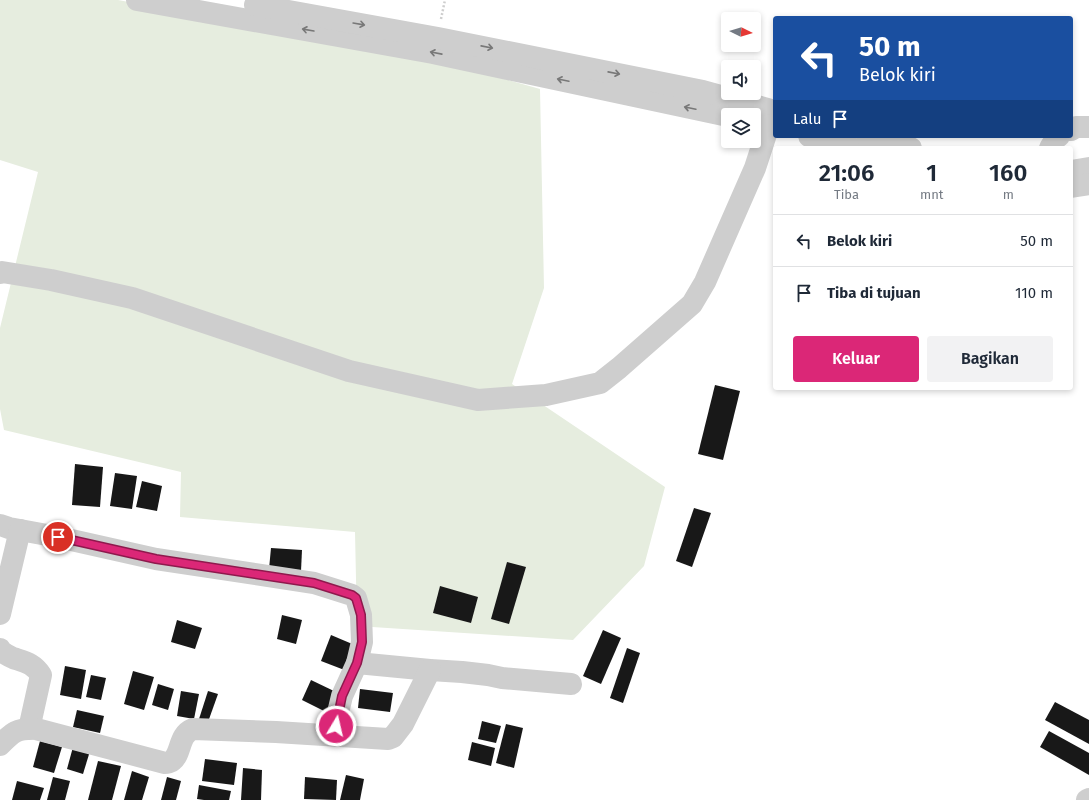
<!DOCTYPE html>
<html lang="id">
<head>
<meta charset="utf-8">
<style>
  :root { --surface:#fff; --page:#f2f2f3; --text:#1f2937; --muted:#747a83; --line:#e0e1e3; --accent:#db2777 }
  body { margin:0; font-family:"Fira Sans",sans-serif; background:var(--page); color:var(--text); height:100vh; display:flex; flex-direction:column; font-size:15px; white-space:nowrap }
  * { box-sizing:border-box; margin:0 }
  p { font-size:13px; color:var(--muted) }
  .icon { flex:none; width:22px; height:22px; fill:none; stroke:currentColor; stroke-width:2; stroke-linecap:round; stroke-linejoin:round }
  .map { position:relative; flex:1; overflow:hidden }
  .panel { position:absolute; left:773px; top:146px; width:300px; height:244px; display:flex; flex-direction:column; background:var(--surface); border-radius:4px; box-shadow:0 2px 6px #0003 }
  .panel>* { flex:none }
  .guide { position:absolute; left:773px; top:16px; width:300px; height:122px; border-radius:4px; box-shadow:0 2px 6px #0003; background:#1a4fa0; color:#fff; overflow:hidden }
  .needle { width:26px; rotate:95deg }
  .buttons { position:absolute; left:721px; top:12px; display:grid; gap:8px }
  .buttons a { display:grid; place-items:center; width:40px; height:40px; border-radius:4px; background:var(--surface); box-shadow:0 2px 6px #0003; font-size:20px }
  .pin { position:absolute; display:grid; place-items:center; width:34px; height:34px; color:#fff; margin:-17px; border:2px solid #fff; border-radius:50%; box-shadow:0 1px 4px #0007 }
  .me { position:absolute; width:44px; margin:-22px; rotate:9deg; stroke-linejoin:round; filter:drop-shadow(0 0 3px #0008) }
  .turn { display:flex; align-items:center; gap:14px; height:84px; padding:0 20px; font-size:18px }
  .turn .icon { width:52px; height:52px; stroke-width:2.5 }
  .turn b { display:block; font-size:28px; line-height:34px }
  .then { display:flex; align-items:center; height:38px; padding:0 20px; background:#0003; gap:8px; font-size:15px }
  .eta { display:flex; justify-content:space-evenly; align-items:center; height:68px; text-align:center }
  .eta b { font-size:24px; font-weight:600; line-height:28px }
  .primary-button { display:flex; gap:8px; margin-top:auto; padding:8px 20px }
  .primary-button a { flex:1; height:46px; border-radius:4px; background:var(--accent); color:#fff; font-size:16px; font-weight:600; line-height:46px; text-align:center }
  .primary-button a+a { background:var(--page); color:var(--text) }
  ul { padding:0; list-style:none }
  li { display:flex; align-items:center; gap:12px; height:52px; padding:0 20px; border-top:1px solid var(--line) }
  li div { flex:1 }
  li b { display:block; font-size:15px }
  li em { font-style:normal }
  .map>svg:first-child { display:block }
  .green { fill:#e6eddf }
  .building { fill:#181818 }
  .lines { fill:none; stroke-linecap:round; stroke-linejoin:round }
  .path { stroke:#cecece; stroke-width:2.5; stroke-dasharray:2 2; stroke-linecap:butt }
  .minor { stroke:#cecece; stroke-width:22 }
  .oneway { stroke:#787878 }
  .route-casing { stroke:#8e194d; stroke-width:10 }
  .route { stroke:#db2777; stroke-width:7 }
</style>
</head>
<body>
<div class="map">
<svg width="1089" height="800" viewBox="0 0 1089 800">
  <rect width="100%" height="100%" fill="#fff"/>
  <polygon class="green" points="0,0 118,0 420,55 540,89 544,288 512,384 665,487 644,566 573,640 357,626 355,532 180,517 181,472 4,430 0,409 0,328 38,172 0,160"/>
  <g class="building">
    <polygon points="715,385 740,391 723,460 698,454"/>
    <polygon points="75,464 103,467 100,507 72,505"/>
    <polygon points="115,473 137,476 132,509 110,506"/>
    <polygon points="142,481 162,486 157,511 136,507"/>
    <polygon points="694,508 711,513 692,567 676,561"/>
    <polygon points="271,548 302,550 301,571 269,569"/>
    <polygon points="507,562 526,567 509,624 491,619"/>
    <polygon points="440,586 478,597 471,623 433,613"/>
    <polygon points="282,615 302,620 296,644 277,639"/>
    <polygon points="177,620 202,628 195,649 171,642"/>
    <polygon points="603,630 621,638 601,684 583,676"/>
    <polygon points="331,635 357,646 347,671 321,661"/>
    <polygon points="627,648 640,653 623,703 610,698"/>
    <polygon points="65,666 86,670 81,699 60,695"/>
    <polygon points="133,671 154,677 144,710 124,704"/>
    <polygon points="91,675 106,678 101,700 86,697"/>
    <polygon points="311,680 336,692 326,712 302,700"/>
    <polygon points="158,684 174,689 168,710 152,705"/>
    <polygon points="360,689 393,693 390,712 358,708"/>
    <polygon points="181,691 199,694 194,719 177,716"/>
    <polygon points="208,691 218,694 208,722 199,719"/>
    <polygon points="1055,702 1089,720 1089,744 1045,720"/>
    <polygon points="77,710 104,716 100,733 73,727"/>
    <polygon points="482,721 501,726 496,743 478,739"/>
    <polygon points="506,724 523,728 514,768 496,763"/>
    <polygon points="1049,731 1089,753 1089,775 1040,747"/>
    <polygon points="40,741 62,747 54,773 33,767"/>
    <polygon points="472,742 495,748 491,766 468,760"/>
    <polygon points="73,747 90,751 83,774 67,769"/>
    <polygon points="205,759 237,763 234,785 202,781"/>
    <polygon points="98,761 121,766 112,800 88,800"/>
    <polygon points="243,768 262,770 261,800 241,800"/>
    <polygon points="132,771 149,777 142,800 124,800"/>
    <polygon points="346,775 364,779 360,800 340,800"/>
    <polygon points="53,777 70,781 65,800 47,800"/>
    <polygon points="167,777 181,781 176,800 161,800"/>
    <polygon points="305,777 337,780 336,800 304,799"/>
    <polygon points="17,781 44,788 40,800 12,800"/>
    <polygon points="199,785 231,791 229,800 204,800 197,799"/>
  </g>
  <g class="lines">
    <polyline class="path" points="441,19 445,0"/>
    <g class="minor">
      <polyline points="137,0 433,53 728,116"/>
      <polyline points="255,5 438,38 703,91 775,111"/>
      <polyline points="1071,130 1076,127 1089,127"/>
      <polyline points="809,136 852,148"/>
      <polyline points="867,136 911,148"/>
      <polyline points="1050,148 1057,137 1059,136"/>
      <polyline points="1071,171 1089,168"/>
      <polyline points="1071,187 1089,184"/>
      <polyline points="0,273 2,272 51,280 132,298 349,371 478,400 546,395 600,383 619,368 692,304 705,282 755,168 769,125"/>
      <polyline points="0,525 9,528 58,537 156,559 314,583 352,595 356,598 361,615 362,642 357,663 342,696 337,717 335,736"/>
      <polyline points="0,614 20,530"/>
      <path d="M0,649L1,651C5,654 9,656 13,658C25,662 33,663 41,675L29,729"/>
      <polyline points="357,663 430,670 462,672 488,675 502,678 571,684"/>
      <path d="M0,745C13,732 17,728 36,729L165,763C167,763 171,762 172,761C182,753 178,735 193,729L276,732L388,739L393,737L403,724L430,670"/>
      <polyline points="1087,800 1089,799"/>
    </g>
  </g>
  <defs><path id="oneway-shaft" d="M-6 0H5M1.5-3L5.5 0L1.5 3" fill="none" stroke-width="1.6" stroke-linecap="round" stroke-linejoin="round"/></defs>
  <g class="oneway">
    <use href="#oneway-shaft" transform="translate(359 24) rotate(10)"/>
    <use href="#oneway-shaft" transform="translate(308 30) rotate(-170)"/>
    <use href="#oneway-shaft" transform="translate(487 47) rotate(11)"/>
    <use href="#oneway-shaft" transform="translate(436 53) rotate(-169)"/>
    <use href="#oneway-shaft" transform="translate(614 73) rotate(11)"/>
    <use href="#oneway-shaft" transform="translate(563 80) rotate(-168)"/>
    <use href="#oneway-shaft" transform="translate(690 108) rotate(-168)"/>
  </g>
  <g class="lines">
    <defs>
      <polyline id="route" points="58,537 156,559 314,583 352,595 356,598 361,615 362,642 357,663 342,696 336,726"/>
    </defs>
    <use href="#route" class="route-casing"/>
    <use href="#route" class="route"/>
  </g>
</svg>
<div class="buttons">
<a><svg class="needle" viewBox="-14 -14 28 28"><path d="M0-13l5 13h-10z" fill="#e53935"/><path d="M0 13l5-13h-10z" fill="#747a83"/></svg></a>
<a><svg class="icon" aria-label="sound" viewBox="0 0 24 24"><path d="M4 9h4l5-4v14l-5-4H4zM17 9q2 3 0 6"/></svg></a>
<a><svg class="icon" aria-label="layers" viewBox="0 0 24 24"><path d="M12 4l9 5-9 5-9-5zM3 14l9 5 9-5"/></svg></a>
</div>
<div class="pin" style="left:58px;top:537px;background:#d93025"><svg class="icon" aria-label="arrive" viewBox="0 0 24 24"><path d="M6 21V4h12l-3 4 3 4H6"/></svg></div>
<svg class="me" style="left:336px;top:726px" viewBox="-20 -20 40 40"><circle r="17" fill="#db2777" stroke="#fff" stroke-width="3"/><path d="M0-11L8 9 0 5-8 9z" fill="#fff"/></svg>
<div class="guide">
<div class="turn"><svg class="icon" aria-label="left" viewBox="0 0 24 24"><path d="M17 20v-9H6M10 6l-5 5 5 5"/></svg><div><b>50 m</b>Belok kiri</div></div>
<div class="then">Lalu<svg class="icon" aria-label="arrive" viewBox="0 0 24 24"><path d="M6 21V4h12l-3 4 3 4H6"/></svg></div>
</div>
<section class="panel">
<div class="eta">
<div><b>21:06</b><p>Tiba</p></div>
<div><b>1</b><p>mnt</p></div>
<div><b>160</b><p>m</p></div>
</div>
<ul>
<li><svg class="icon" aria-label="left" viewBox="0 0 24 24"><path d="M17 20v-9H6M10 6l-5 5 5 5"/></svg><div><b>Belok kiri</b></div><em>50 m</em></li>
<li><svg class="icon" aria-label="arrive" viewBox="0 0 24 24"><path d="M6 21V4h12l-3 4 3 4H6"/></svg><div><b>Tiba di tujuan</b></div><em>110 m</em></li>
</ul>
<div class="primary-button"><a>Keluar</a><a>Bagikan</a></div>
</section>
</div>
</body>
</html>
